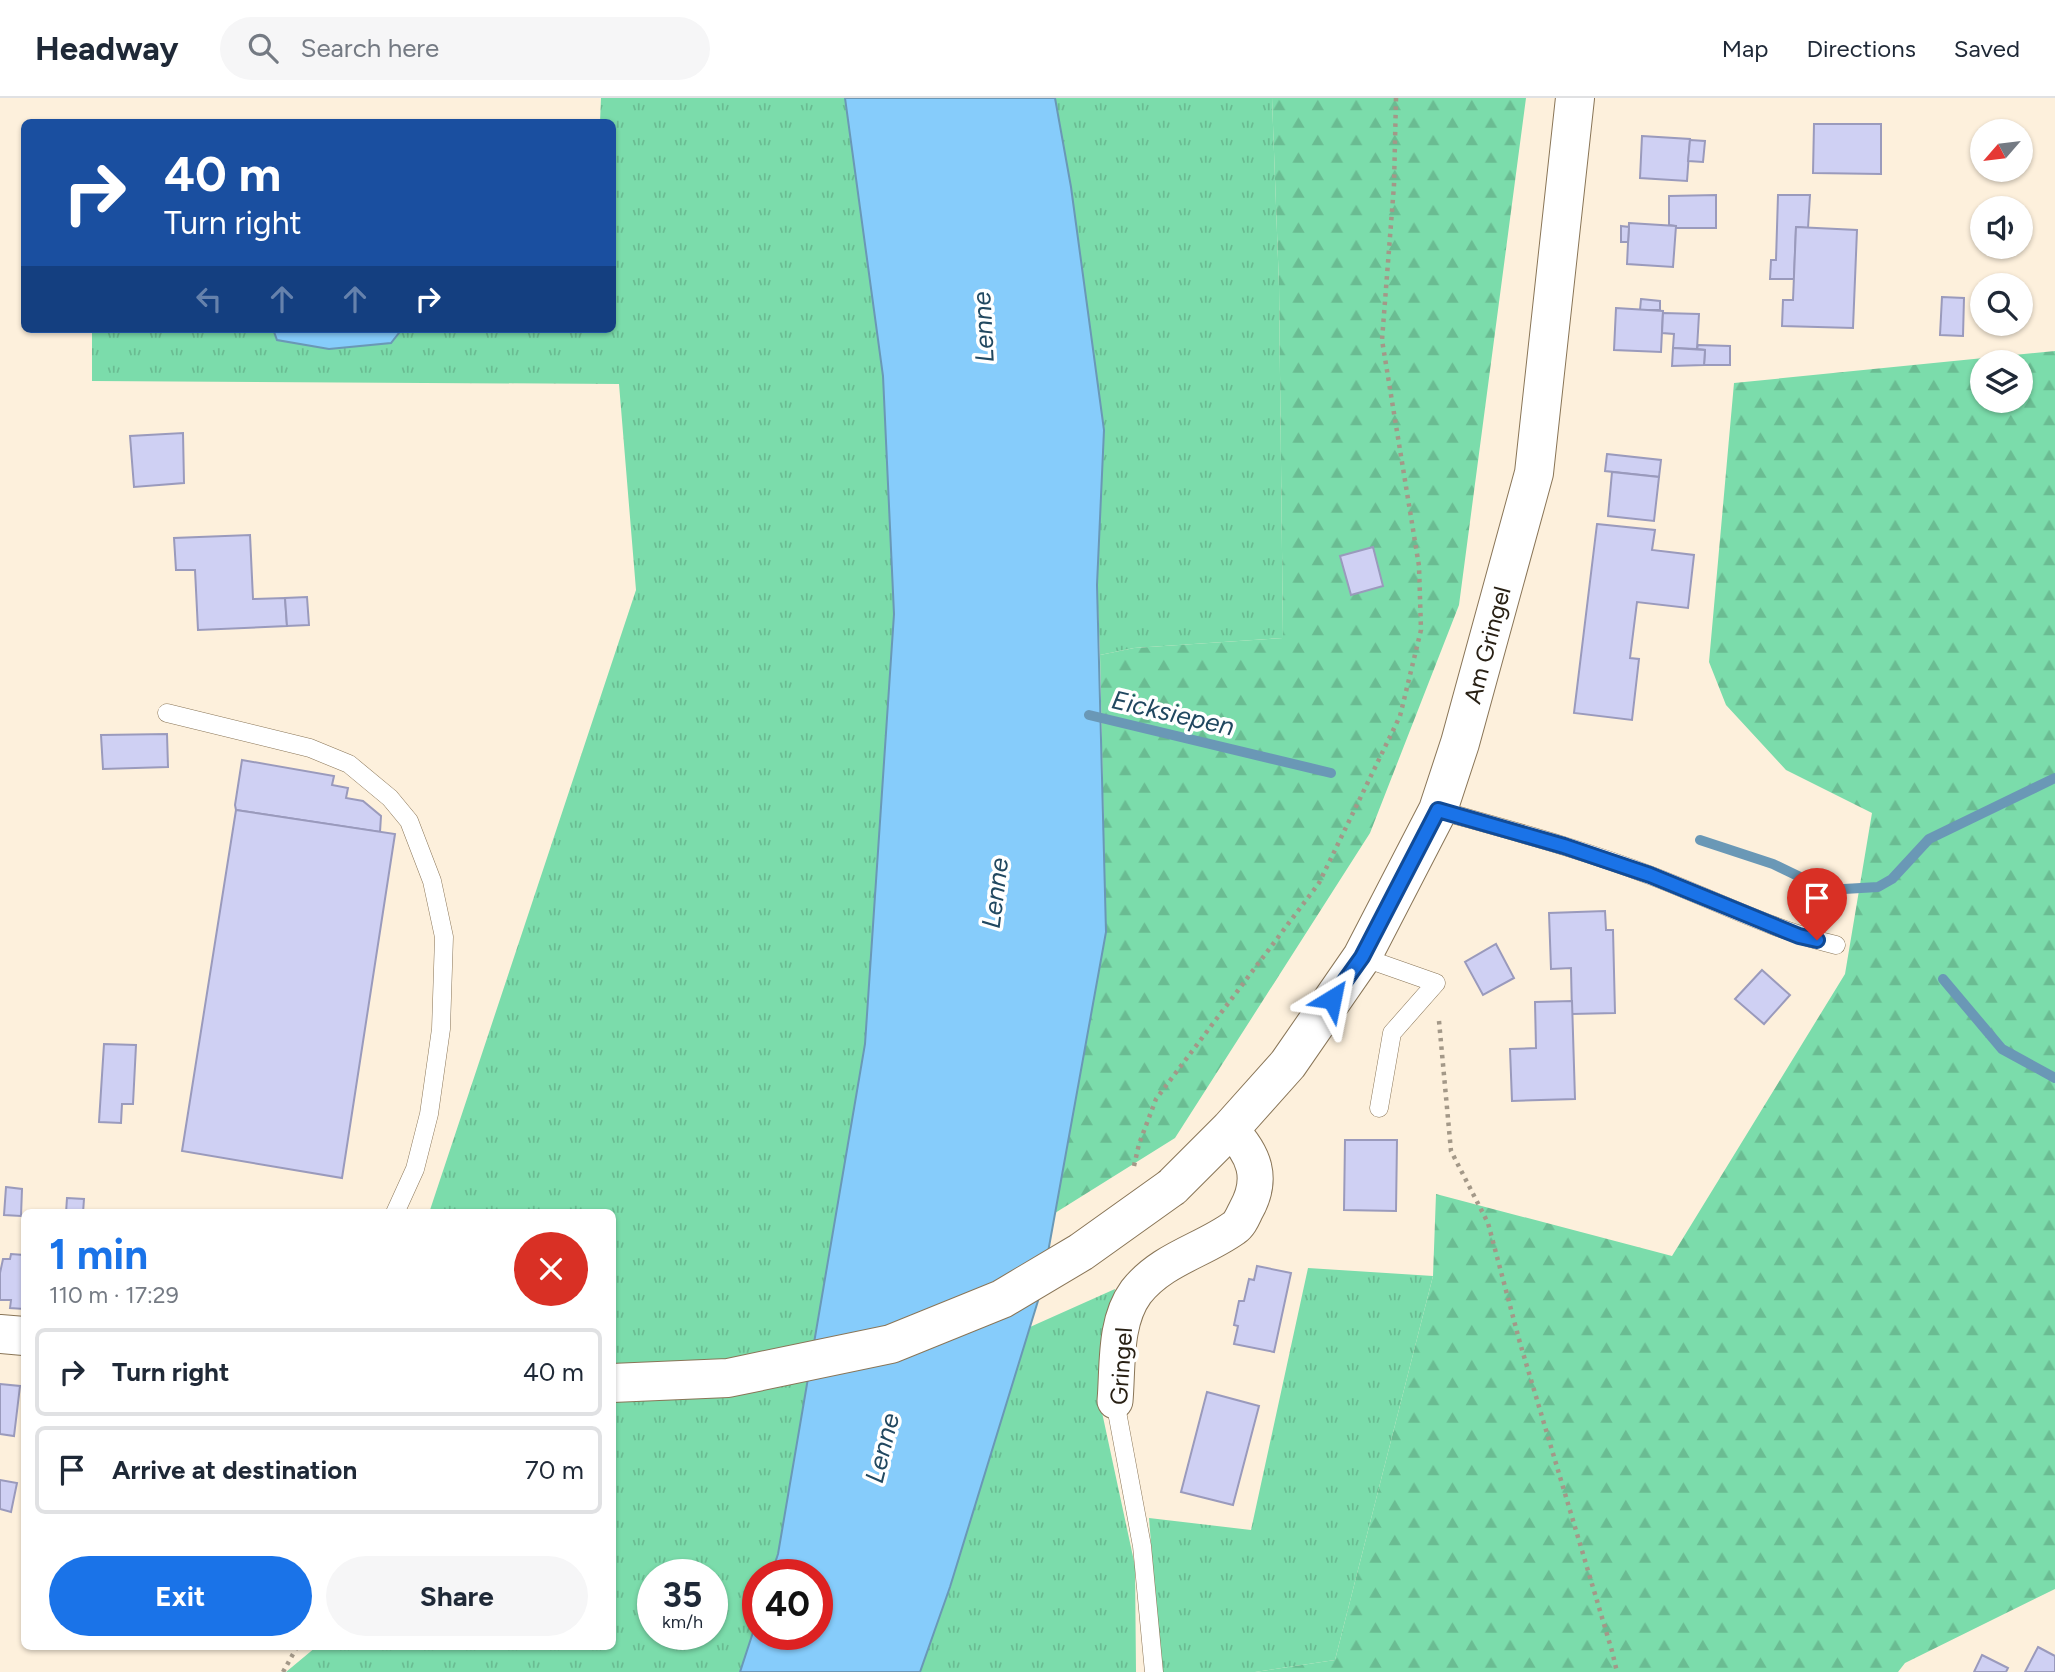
<!DOCTYPE html>
<html lang="en">
<head>
<meta charset="utf-8">
<style>
  :root { --surface:#fff; --page:#f6f6f7; --text:#1f2937; --muted:#747a83; --line:#e0e1e3; --accent:#1a73e8 }
  body { margin:0; font-family:Figtree,sans-serif; background:var(--page); color:var(--text); height:100vh; display:flex; flex-direction:column; font-size:26px; white-space:nowrap }
  * { box-sizing:border-box; margin:0 }
  p { font-size:23px; color:var(--muted) }
  .icon { flex:none; width:38px; height:38px; fill:none; stroke:currentColor; stroke-width:2; stroke-linecap:round; stroke-linejoin:round }
  .map { position:relative; flex:1; overflow:hidden }
  .drawer { position:absolute; left:21px; top:1111px; width:595px; height:441px; display:flex; flex-direction:column; background:var(--surface); border-radius:10px; box-shadow:0 2px 5px #0004 }
  .drawer>* { flex:none }
  .guide { position:absolute; left:21px; top:21px; width:595px; height:214px; border-radius:10px; box-shadow:0 2px 5px #0004; background:#1a4fa0; color:#fff; overflow:hidden }
  .needle { width:46px; rotate:242deg }
  .fabs { position:absolute; left:1970px; top:21px; display:grid; gap:14px }
  .fabs a { display:grid; place-items:center; width:63px; height:63px; border-radius:50%; background:var(--surface); box-shadow:0 2px 5px #0004; font-size:35px }
  .speed { position:absolute; left:637px; top:1461px; display:flex; gap:14px; font-size:35px; font-weight:700; text-align:center }
  .speed>* { display:grid; place-content:center; width:91px; height:91px; border-radius:50%; background:var(--surface); box-shadow:0 2px 5px #0004; line-height:1 }
  .speed small { font-size:18px; font-weight:400 }
  .speed .limit { border:10px solid #d22; background:#fff; color:#111 }
  .pin { position:absolute; display:grid; place-items:center; width:60px; height:60px; color:#fff; margin:-72px -30px; border-radius:50% 50% 50% 0; rotate:-45deg; box-shadow:0 0 7px #0007 }
  .pin .icon { rotate:45deg }
  .me { position:absolute; width:77px; margin:-38px; rotate:35deg; stroke-linejoin:round; filter:drop-shadow(0 0 5px #0008) }
  .turn { display:flex; align-items:center; gap:24px; height:147px; padding:0 28px; font-size:32px }
  .turn .icon { width:91px; height:91px; stroke-width:2.5 }
  .turn b { display:block; font-size:49px; line-height:60px }
  .lanes { display:flex; align-items:center; height:66px; padding:0 28px; background:#0003; justify-content:center; gap:35px; direction:ltr }
  .lanes .off { opacity:.35 }
  .round { display:grid; place-items:center; flex:none; width:74px; height:74px; border-radius:37px; background:var(--page) }
  .summary { display:flex; align-items:center; justify-content:space-between; height:119px; padding:0 28px }
  h1 { font-size:42px; font-weight:700; line-height:52px; color:var(--accent) }
  .cta { display:flex; gap:14px; margin-top:auto; padding:14px 28px }
  .cta a { flex:1; height:80px; border-radius:42px; background:var(--accent); color:#fff; font-size:28px; font-weight:700; line-height:80px; text-align:center }
  .cta a+a { background:var(--page); color:var(--text) }
  ul { padding:0; list-style:none }
  li { display:flex; align-items:center; gap:21px; height:88px; margin:0 14px 10px; padding:0 14px; border:4px solid var(--line); border-radius:10px }
  li div { flex:1 }
  li b { display:block; font-size:26px }
  li em { font-style:normal }
  header { display:flex; align-items:center; gap:42px; box-sizing:border-box; height:98px; padding:0 35px; background:var(--surface); border-bottom:2px solid var(--line) }
  header strong { font-size:33px }
  nav { display:flex; gap:38px; margin-inline-start:auto; font-size:24px }
  .search { width:490px; height:63px; background:var(--page); display:flex; align-items:center; gap:18px; box-sizing:border-box; padding:0 24px; border-radius:38px; color:var(--muted); font-size:26px }
  .map>svg:first-child { display:block }
  .grass { fill:url(#grass-tufts); fill-rule:evenodd }
  .forest { fill:url(#forest-firs); fill-rule:evenodd }
  .water { fill:#86ccfb; stroke:#6a98b6; stroke-width:2 }
  .lines { fill:none; stroke-linecap:round; stroke-linejoin:round }
  .stream { stroke:#6a98b6; stroke-width:10 }
  .building { fill:#cfd0f3; stroke:#9a9abc; stroke-width:2 }
  .service-casing { stroke:#897557; stroke-width:19 }
  .minor-casing { stroke:#897557; stroke-width:37 }
  .tertiary-casing { stroke:#897557; stroke-width:40 }
  .path { stroke:#a39888; stroke-width:4.5; stroke-dasharray:3.5 5; stroke-linecap:butt }
  .service { stroke:#fff; stroke-width:18 }
  .minor { stroke:#fff; stroke-width:35 }
  .tertiary { stroke:#fff; stroke-width:38 }
  .tertiary-bridge-casing { stroke:#897557; stroke-width:40; stroke-linecap:butt }
  .tertiary-bridge { stroke:#fff; stroke-width:38 }
  .route-casing { stroke:#114b97; stroke-width:18 }
  .route { stroke:#1a73e8; stroke-width:12 }
  .labels { text-anchor:middle; dominant-baseline:central; stroke-width:7; stroke-linejoin:round; paint-order:stroke }
  .street-label { font-size:24px; fill:#282014; stroke:#fff }
  .water-label { font-size:26px; font-style:italic; fill:#214860; stroke:#fff }
</style>
</head>
<body>
<header>
<strong>Headway</strong>
<div class="search"><svg class="icon" aria-label="search" viewBox="0 0 24 24"><circle cx="10" cy="10" r="6"/><path d="M15 15l6 6"/></svg>Search here</div>
<nav><a>Map</a><a>Directions</a><a>Saved</a></nav>
</header>
<div class="map">
<svg width="2055" height="1574" viewBox="0 0 2055 1574">
  <defs>
    <pattern id="grass-tufts" width="24" height="20" patternUnits="userSpaceOnUse" patternTransform="scale(1.75)"><rect width="24" height="20" fill="#7bdcab"/><path d="M3 7l-1-3M5 7V3M7 7l1-3M15 17l-1-3M17 17v-4M19 17l1-3" fill="none" stroke="#6abc92"/></pattern>
    <pattern id="forest-firs" width="22" height="20" patternUnits="userSpaceOnUse" patternTransform="scale(1.75)"><rect width="22" height="20" fill="#7bdcab"/><path d="M5 1l3.5 6h-7zM16 11l3.5 6h-7z" fill="#6abc92"/></pattern>
  </defs>
  <rect width="100%" height="100%" fill="#fdf0dc"/>
  <g class="grass">
    <path d="M601,0H845L883,278L894,516L865,946L778,1456L771,1477H758V1519L740,1574H286L316,1549H612V1115H429L636,492L619,286L92,283V231H612V24H600ZM653,1477H712V1536H653Z"/>
    <polygon points="1055,0 1272,0 1279,188 1283,540 1134,550 1100,557 1097,487 1071,89"/>
    <polygon points="1308,1170 1433,1178 1335,1562 1255,1574 1161,1574 1149,1420 1251,1432"/>
    <polygon points="1115,1191 1100,1305 1135,1468 1136,1574 920,1574 950,1489 1030,1229"/>
  </g>
  <g class="forest">
    <polygon points="1272,0 1526,0 1459,507 1370,735 1175,1040 1055,1115 1106,834 1100,557 1134,550 1283,540 1279,188"/>
    <path d="M2055,253V1491L1905,1565L1898,1574H1255L1335,1562L1433,1178L1436,1096L1672,1158L1845,876L1872,715L1786,672L1726,607L1709,564L1734,285ZM1983,264H2021V303H1983Z"/>
  </g>
  <g class="water">
    <polygon points="845,0 1055,0 1071,89 1104,332 1097,487 1106,834 1041,1193 950,1489 920,1574 740,1574 758,1519 758,1536 817,1536 817,1477 771,1477 778,1456 865,946 894,516 883,278"/>
    <polygon points="273,231 402,231 391,245 329,251 277,242"/>
  </g>
  <g class="lines">
    <g class="stream">
      <polyline points="1089,617 1331,675"/>
      <polyline points="1700,742 1773,766 1827,792 1878,789 1892,781 1929,741 2055,680"/>
      <polyline points="1943,881 2002,951 2055,980"/>
    </g>
  </g>
  <g class="building">
    <polygon points="1814,26 1881,26 1881,76 1813,75"/>
    <polygon points="1642,38 1690,41 1687,83 1640,80"/>
    <polygon points="1690,42 1705,43 1703,64 1688,63"/>
    <polygon points="1716,97 1716,130 1676,130 1676,128 1669,127 1669,98"/>
    <polygon points="1778,97 1810,97 1808,130 1796,129 1794,181 1770,181 1771,162 1776,162"/>
    <polygon points="1629,125 1676,128 1673,169 1627,166"/>
    <polygon points="1621,128 1629,129 1628,144 1621,144"/>
    <polygon points="1796,129 1857,132 1853,230 1782,228 1783,202 1793,202"/>
    <polygon points="1942,199 1964,200 1963,238 1940,237"/>
    <polygon points="1641,201 1660,203 1660,212 1640,212"/>
    <polygon points="1616,210 1663,213 1661,254 1614,252"/>
    <polygon points="1663,215 1699,216 1697,251 1673,250 1674,236 1662,235"/>
    <polygon points="1698,247 1730,248 1730,267 1704,267 1705,252 1697,251"/>
    <polygon points="1673,250 1705,252 1704,267 1672,268"/>
    <polygon points="183,335 184,385 134,389 130,338"/>
    <polygon points="1607,356 1661,362 1659,379 1605,373"/>
    <polygon points="1612,374 1659,379 1654,423 1608,418"/>
    <polygon points="1597,426 1655,432 1652,452 1694,457 1688,510 1637,504 1630,560 1639,561 1632,622 1574,615"/>
    <polygon points="250,437 253,501 285,500 287,528 198,532 195,472 176,472 174,440"/>
    <polygon points="1373,449 1383,488 1351,497 1340,458"/>
    <polygon points="307,499 309,527 287,528 285,500"/>
    <polygon points="167,636 168,669 103,671 101,637"/>
    <polygon points="242,662 334,678 332,687 348,690 346,700 363,703 381,718 380,734 236,712 235,707"/>
    <polygon points="236,712 395,736 342,1080 182,1053"/>
    <polygon points="1605,813 1606,832 1613,832 1615,915 1572,916 1571,870 1551,871 1549,815"/>
    <polygon points="1496,846 1514,880 1483,897 1465,864"/>
    <polygon points="1762,872 1790,897 1764,926 1735,901"/>
    <polygon points="1572,903 1575,1001 1512,1003 1510,951 1536,950 1535,904"/>
    <polygon points="104,946 136,947 133,1006 122,1006 121,1025 99,1024"/>
    <polygon points="1345,1042 1397,1042 1396,1113 1344,1112"/>
    <polygon points="6,1089 22,1091 21,1118 4,1117"/>
    <polygon points="67,1100 84,1101 83,1115 66,1115"/>
    <polygon points="11,1156 24,1157 24,1211 10,1210 11,1202 0,1202 0,1175 3,1161 10,1161"/>
    <polygon points="1257,1168 1291,1175 1274,1254 1234,1246 1238,1228 1234,1227 1239,1203 1244,1203 1249,1181 1254,1182"/>
    <polygon points="0,1286 20,1288 14,1338 0,1336"/>
    <polygon points="1207,1294 1259,1308 1233,1407 1181,1394"/>
    <polygon points="0,1382 17,1385 11,1414 0,1411"/>
    <polygon points="2038,1549 2055,1558 2055,1574 2025,1574"/>
    <polygon points="1982,1557 2008,1570 2006,1574 1974,1574"/>
  </g>
  <g class="lines">
    <defs>
      <g id="service">
        <polyline points="167,615 310,650 349,666 390,700 409,723 432,783 444,839 441,931 429,1016 415,1071 395,1115"/>
        <path d="M1438,712C1509,732 1582,751 1652,778C1713,801 1772,832 1836,847"/>
        <polyline points="1362,859 1436,885 1392,935 1379,1010"/>
        <polyline points="1115,1303 1142,1448 1154,1574"/>
      </g>
      <path id="minor" d="M1115,1303C1118,1268 1114,1224 1136,1194C1162,1161 1202,1153 1234,1130C1240,1126 1243,1118 1246,1112C1264,1080 1254,1056 1230,1031"/>
      <g id="tertiary">
        <polyline points="1172,1089 1230,1031 1288,966 1362,859 1438,712 1460,645 1534,375 1575,0"/>
        <polyline points="0,1236 24,1238"/>
      </g>
    </defs>
    <use href="#service" class="service-casing"/>
    <use href="#minor" class="minor-casing"/>
    <use href="#tertiary" class="tertiary-casing"/>
    <g class="path">
      <polyline points="1439,923 1451,1053 1488,1125 1520,1245 1612,1553 1617,1574"/>
      <polyline points="1134,1068 1139,1046 1156,1001 1319,785 1400,618 1421,532 1419,468 1382,242 1394,87 1396,0"/>
      <polyline points="283,1574 297,1549"/>
    </g>
    <use href="#service" class="service"/>
    <use href="#minor" class="minor"/>
    <use href="#tertiary" class="tertiary"/>
    <defs>
      <polyline id="tertiary-bridge" points="612,1285 728,1280 891,1246 1002,1201 1081,1154 1172,1089"/>
    </defs>
    <use href="#tertiary-bridge" class="tertiary-bridge-casing"/>
    <use href="#tertiary-bridge" class="tertiary-bridge"/>
  </g>
  <g class="lines">
    <defs>
      <polyline id="route" points="1332,901 1362,859 1438,712 1564,748 1650,777 1799,838 1817,842"/>
    </defs>
    <use href="#route" class="route-casing"/>
    <use href="#route" class="route"/>
  </g>
  <g class="labels">
    <g class="street-label">
      <text transform="translate(1487 547) rotate(-75)">Am Gringel</text>
      <text transform="translate(1121 1268) rotate(-86)">Gringel</text>
    </g>
    <g class="water-label">
      <text transform="translate(983 229) rotate(-93)">Lenne</text>
      <text transform="translate(1173 615) rotate(13)">Eicksiepen</text>
      <text transform="translate(995 795) rotate(-83)">Lenne</text>
      <text transform="translate(882 1350) rotate(-76)">Lenne</text>
    </g>
  </g>
</svg>
<div class="fabs">
<a><svg class="needle" viewBox="-14 -14 28 28"><path d="M0-13l5 13h-10z" fill="#e53935"/><path d="M0 13l5-13h-10z" fill="#747a83"/></svg></a>
<a><svg class="icon" aria-label="sound" viewBox="0 0 24 24"><path d="M4 9h4l5-4v14l-5-4H4zM17 9q2 3 0 6"/></svg></a>
<a><svg class="icon" aria-label="search" viewBox="0 0 24 24"><circle cx="10" cy="10" r="6"/><path d="M15 15l6 6"/></svg></a>
<a><svg class="icon" aria-label="layers" viewBox="0 0 24 24"><path d="M12 4l9 5-9 5-9-5zM3 14l9 5 9-5"/></svg></a>
</div>
<div class="speed"><div>35<small>km/h</small></div><div class="limit">40</div></div>
<div class="pin" style="left:1817px;top:842px;background:#d93025"><svg class="icon" aria-label="arrive" viewBox="0 0 24 24"><path d="M6 21V4h12l-3 4 3 4H6"/></svg></div>
<svg class="me" style="left:1332px;top:901px" viewBox="-20 -20 40 40"><path d="M0-17L14 15 0 8-14 15z" fill="#1a73e8" stroke="#fff" stroke-width="4"/></svg>
<div class="guide">
<div class="turn"><svg class="icon" aria-label="right" viewBox="0 0 24 24"><path d="M7 20v-9h11M14 6l5 5-5 5"/></svg><div><b>40 m</b>Turn right</div></div>
<div class="lanes"><svg class="icon off" aria-label="left" viewBox="0 0 24 24"><path d="M17 20v-9H6M10 6l-5 5 5 5"/></svg><svg class="icon off" aria-label="ahead" viewBox="0 0 24 24"><path d="M12 20V5M6 11l6-6 6 6"/></svg><svg class="icon off" aria-label="ahead" viewBox="0 0 24 24"><path d="M12 20V5M6 11l6-6 6 6"/></svg><svg class="icon" aria-label="right" viewBox="0 0 24 24"><path d="M7 20v-9h11M14 6l5 5-5 5"/></svg></div>
</div>
<section class="drawer">
<div class="summary"><div><h1>1 min</h1><p>110 m · 17:29</p></div><a class="round" style="background:#d93025;color:#fff"><svg class="icon" aria-label="close" viewBox="0 0 24 24"><path d="M6 6l12 12M18 6L6 18"/></svg></a></div>
<ul>
<li><svg class="icon" aria-label="right" viewBox="0 0 24 24"><path d="M7 20v-9h11M14 6l5 5-5 5"/></svg><div><b>Turn right</b></div><em>40 m</em></li>
<li><svg class="icon" aria-label="arrive" viewBox="0 0 24 24"><path d="M6 21V4h12l-3 4 3 4H6"/></svg><div><b>Arrive at destination</b></div><em>70 m</em></li>
</ul>
<div class="cta"><a>Exit</a><a>Share</a></div>
</section>
</div>
</body>
</html>
